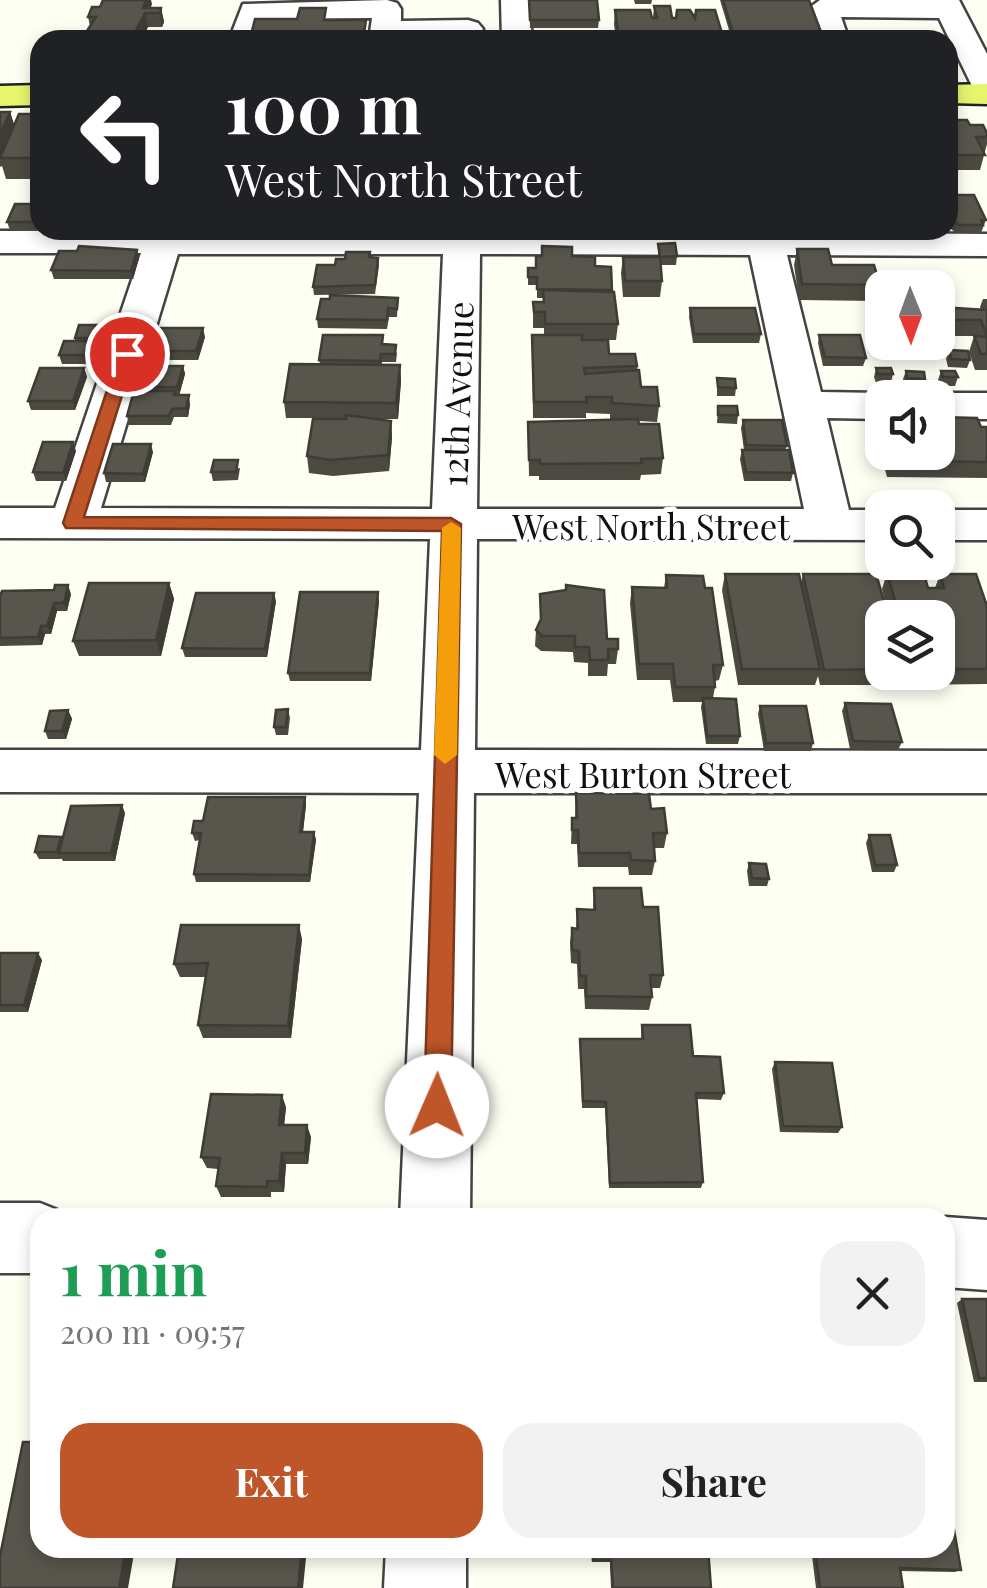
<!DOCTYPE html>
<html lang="en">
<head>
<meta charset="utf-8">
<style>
  :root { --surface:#fff; --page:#f2f2f2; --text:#222; --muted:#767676; --accent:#be562a }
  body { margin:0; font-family:"Playfair Display",serif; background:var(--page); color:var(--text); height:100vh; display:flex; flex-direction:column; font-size:38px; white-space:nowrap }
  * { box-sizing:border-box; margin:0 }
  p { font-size:32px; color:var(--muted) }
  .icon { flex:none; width:55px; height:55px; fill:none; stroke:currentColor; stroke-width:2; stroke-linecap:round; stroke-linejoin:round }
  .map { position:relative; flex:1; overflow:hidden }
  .sheet { position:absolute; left:30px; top:1208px; width:925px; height:350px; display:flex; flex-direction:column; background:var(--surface); border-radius:30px; box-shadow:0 5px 15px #0003 }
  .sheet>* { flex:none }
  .banner { position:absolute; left:30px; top:30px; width:928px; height:210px; border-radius:30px; box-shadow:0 5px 15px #0003; background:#202124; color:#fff; overflow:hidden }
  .needle { width:65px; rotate:179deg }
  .fabs { position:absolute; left:865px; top:270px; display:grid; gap:20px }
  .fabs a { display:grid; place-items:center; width:90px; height:90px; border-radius:20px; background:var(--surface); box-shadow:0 5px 15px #0003; font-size:50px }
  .pin { position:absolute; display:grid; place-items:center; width:85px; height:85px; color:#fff; margin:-42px; border:5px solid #fff; border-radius:50%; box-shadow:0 2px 10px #0007 }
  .me { position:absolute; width:110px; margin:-55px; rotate:1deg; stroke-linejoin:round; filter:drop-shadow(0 0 8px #0008) }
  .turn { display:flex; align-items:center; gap:35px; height:210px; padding:0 30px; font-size:45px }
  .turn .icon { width:130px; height:130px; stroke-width:2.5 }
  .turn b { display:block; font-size:70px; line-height:85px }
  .round { display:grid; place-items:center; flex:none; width:105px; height:105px; border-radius:30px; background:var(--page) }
  .summary { display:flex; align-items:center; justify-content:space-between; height:170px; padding:0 30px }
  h1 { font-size:60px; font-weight:700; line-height:75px; color:#1e9e55 }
  .primary-button { display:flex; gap:20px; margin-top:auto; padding:20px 30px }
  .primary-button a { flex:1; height:115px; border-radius:30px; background:var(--accent); color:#fff; font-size:40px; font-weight:700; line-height:115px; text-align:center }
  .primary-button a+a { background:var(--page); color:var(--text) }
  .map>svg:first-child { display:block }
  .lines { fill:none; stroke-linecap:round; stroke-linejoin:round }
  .minor-casing { stroke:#434343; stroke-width:5 }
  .major-casing { stroke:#212121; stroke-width:5 }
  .minor { fill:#fff; fill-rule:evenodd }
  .major { fill:#e7f56d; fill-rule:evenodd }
  .wall { fill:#4c4941 }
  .shaded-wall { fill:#3e3c35 }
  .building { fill:#58554c; stroke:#3e3c35; stroke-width:2.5 }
  .route { fill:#be562a; stroke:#7c381b; stroke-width:2.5 }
  .slow { fill:#f59e0b }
  .labels { text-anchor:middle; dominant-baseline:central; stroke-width:10; stroke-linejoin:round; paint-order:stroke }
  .street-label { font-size:35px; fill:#101010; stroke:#fff }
</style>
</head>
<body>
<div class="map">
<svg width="987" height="1588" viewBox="0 0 987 1588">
  <rect width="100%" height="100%" fill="#fdfff3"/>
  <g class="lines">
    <defs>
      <g id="minor">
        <polygon points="387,0 397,3 401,9 401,21 468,20 478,23 483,29 478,35 468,38 369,40 372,18 265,19 259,40 229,40 243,4"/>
        <polygon points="501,0 529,0 532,40 502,40"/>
        <polygon points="820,0 959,0 987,54 987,93 976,91 971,84 939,18 841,17 849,40 819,40 809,8"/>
        <path d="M444,230L987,234V256L787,255L821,392L882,393L897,398H882V419L827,418L849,510H882V540L477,539L475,750L987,751V793H474L470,1218H400L419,793L0,792V750H421L430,539L0,538V508H55L141,253H0V231ZM178,254H443L432,509L101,508ZM480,254L750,255L804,509H477Z"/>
        <polygon points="938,393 987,393 987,419 938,419 938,398 923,398"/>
        <rect x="938" y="510" width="49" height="30"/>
        <polygon points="0,1203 40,1203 65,1213 66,1218 40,1218 40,1273 0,1273"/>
        <polygon points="945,1217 987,1220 987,1290 945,1287"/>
        <polygon points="386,1548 466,1548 466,1588 384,1588"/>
      </g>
      <g id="major">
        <polygon points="987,84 987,104 948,103 948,85"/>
        <polygon points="40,85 40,105 0,106 0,86"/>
      </g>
    </defs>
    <use href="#minor" class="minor-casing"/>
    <use href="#major" class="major-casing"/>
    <use href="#minor" class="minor"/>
    <use href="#major" class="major"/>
  </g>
  <g class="wall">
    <polygon points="103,0 151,0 151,8 161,8 164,22 162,27 148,27 141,40 86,40 85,34 90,26 88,17 100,7"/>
    <polygon points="529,0 599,20 598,28 530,28"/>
    <polygon points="634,0 652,0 651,4 635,4"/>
    <polygon points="720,0 809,0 824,40 732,40"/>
    <polygon points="654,6 672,18 695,18 724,40 616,40 614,24 615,10 653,18"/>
    <polygon points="0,112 10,112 14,125 40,114 40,179 6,179 2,166 0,167"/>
    <polygon points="948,120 970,125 987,133 987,144 980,170 948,170"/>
    <polygon points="948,195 986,220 981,233 956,233 950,228 948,224"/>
    <polygon points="40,204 38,230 10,230 7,222"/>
    <polygon points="323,230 414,230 414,236 324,236"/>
    <polygon points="658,244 677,256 676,265 660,265 662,281 660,297 623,297 621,273 623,257 658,257"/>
    <polygon points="797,249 880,285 876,301 799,300 794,265"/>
    <polygon points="370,252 370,257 378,258 379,266 375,294 314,295 313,287 335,265 345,259"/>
    <polygon points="542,256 572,256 595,266 611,267 612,292 618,324 616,340 582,340 637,366 641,387 659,406 657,422 639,421 639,424 663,458 661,474 641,475 640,480 539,480 539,476 529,476 528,422 610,419 610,414 586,413 586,418 533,418 532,335 544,335 544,328 533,328 533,302 543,302 543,298 537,298 537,285 528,285 528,268 536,268"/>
    <polygon points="139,258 133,279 54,279 51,270"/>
    <polygon points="882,275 933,288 882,288 882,292 880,283"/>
    <polygon points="398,298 397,317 389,317 387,329 318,328 317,319"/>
    <polygon points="983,299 987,299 987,370 975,370 969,352 974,336 976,336 939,336 938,331 938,315 940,307 981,310 980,307"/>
    <polygon points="690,308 761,334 759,343 693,343 689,317"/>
    <polygon points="111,333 106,347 101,347 102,350 98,364 62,364 59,355 75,341 75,338"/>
    <polygon points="819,335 866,358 863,366 823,366 818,343"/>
    <polygon points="205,337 198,360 155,360 153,351"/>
    <polygon points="383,344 397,353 396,362 382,362 382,365 400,365 401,381 398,419 375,419 391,421 392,437 389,471 333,476 309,473 307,456 346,418 286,418 284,402 320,364 319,360"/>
    <polygon points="949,350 970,360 967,368 948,367 946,359"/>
    <polygon points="183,366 185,374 179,395 190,404 188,417 174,417 171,425 129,425 127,416 138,391 137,387"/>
    <polygon points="84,368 87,377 75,410 31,410 28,401"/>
    <polygon points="876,368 893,374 891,383 876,383 874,377"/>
    <polygon points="906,371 925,379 923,387 905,386 903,379"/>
    <polygon points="941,371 958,377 955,386 940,386 938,380"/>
    <polygon points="717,378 736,388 735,396 717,396"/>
    <polygon points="718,406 738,415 737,424 717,423"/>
    <polygon points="743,420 787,446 785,450 793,473 791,481 744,481 740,459 742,450 744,450 741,428"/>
    <polygon points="882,427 882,452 938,452 981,427 987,427 987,478 887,477 878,443"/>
    <polygon points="76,451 66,481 36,481 33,472"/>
    <polygon points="153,452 145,482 106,482 104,473"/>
    <polygon points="240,468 238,480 213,481 211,472"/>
    <polygon points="887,573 928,588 935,588 940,574 987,606 987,684 908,685 905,672 938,672 938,618 889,618 882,589"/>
    <polygon points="725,574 801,583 803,574 882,618 882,672 902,672 897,685 820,685 818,676 815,685 738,685 722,590"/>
    <polygon points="666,575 705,588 723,665 719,680 715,681 715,687 713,698 740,736 738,744 706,744 701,707 702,702 673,702 670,680 637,680 630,603 632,587 664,588"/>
    <polygon points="169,583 174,599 161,656 79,656 73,641"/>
    <polygon points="71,594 67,611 57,611 51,634 45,634 42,645 0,646 0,596"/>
    <polygon points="540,594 607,639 618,649 616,664 608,664 607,676 588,676 588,663 574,662 573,652 541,651 535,646 536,630 540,621"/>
    <polygon points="276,601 267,657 185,657 182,648"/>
    <polygon points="379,601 371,681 290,681 288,673"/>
    <polygon points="845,703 902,742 898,750 850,749 842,711"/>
    <polygon points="760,706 813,743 811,751 764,751 758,714"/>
    <polygon points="288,709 290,718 288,735 276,735 274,727"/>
    <polygon points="68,710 72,719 66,739 48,739 45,731"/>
    <polygon points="576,793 651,809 667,833 664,848 654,848 655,861 652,875 629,875 628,867 578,867 577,844 571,844 572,818 575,818"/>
    <polygon points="305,797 306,805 303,832 314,832 316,840 310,882 196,882 194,874 200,840 195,841 192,833 203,821"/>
    <polygon points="125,813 115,861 63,861 61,858 61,859 39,859 35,852"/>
    <polygon points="869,835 897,865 894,872 872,872 866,843"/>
    <polygon points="749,863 769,879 767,886 749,886 747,871"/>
    <polygon points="594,888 643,907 663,975 660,988 651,988 652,997 649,1010 585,1009 584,989 578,989 577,964 571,963 570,942 572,928 576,929 577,909 593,910"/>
    <polygon points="302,939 291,1038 203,1038 198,1025 205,977 180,977 174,964"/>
    <polygon points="0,953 42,960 28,1012 0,1012"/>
    <polygon points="642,1025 693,1056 724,1093 721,1100 697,1099 703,1182 701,1188 609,1188 605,1108 582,1108 580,1039 641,1039"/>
    <polygon points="775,1062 842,1127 838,1133 780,1132 772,1069"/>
    <polygon points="286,1107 284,1125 311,1137 308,1164 286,1164 284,1192 271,1192 271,1197 221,1197 216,1186 218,1169 207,1168 201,1157"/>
    <polygon points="962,1299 987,1299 987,1382 974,1382 957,1303"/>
    <polygon points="591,1548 708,1548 711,1588 611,1588 610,1562 592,1562"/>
    <polygon points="811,1548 945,1548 961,1570 955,1572 900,1571 903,1588 816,1588"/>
  </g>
  <g class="shaded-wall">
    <polygon points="146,0 151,0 152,4 149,13 145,13 148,27 141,40 135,40 134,34"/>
    <polygon points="161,8 164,22 162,27 160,13"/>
    <polygon points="10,112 17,133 0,158 0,135"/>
    <polygon points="40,210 40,226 38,230 36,222"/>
    <polygon points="137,250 139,258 133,279 131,271"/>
    <polygon points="108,325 111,333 106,347 104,338"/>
    <polygon points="203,328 205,337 198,360 196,351"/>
    <polygon points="100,341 102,350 98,364 95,355"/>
    <polygon points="400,365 401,381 398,419 396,403"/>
    <polygon points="183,366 185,374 179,396 177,387"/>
    <polygon points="84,368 87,377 75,410 73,401"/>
    <polygon points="189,395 190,404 188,417 186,408"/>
    <polygon points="391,421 392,437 389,471 388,455"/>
    <polygon points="73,442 76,451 66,481 63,473"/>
    <polygon points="151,444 153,452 145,482 143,474"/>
    <polygon points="169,583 174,599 161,656 156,640"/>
    <polygon points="68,585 71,594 67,611 64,603"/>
    <polygon points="378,592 379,601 371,681 370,673"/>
    <polygon points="274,593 276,601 267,657 265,649"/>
    <polygon points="54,603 57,611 51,634 47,626"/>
    <polygon points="41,626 45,634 42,645 38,637"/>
    <polygon points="68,710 72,719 66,739 62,731"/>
    <polygon points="305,797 306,805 302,840 300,832"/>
    <polygon points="122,805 125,813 115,861 111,853"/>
    <polygon points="314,832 316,840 310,882 309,875"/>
    <polygon points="299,925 302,939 291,1038 288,1026"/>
    <polygon points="38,953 42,960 28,1012 24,1005"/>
    <polygon points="282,1095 286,1107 283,1136 279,1125"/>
    <polygon points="307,1125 311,1137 308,1164 305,1153"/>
    <polygon points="282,1153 286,1164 284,1192 279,1181"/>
    <polygon points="126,1548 135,1548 128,1588 119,1588"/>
    <polygon points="302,1548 307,1548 303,1588 298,1588"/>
  </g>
  <g class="building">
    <polygon points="103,0 146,0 143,8 161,8 160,13 145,13 134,34 85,34 96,17 88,17 92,7 100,7"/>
    <polygon points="529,0 597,0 599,20 530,20"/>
    <polygon points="723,0 809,0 824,40 735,40"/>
    <polygon points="654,6 670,6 672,18 676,18 677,10 690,10 695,18 696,10 715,10 724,40 619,40 615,10 650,10 652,18 657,18"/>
    <polygon points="300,8 326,8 324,20 366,20 363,40 250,39 255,19 297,19"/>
    <polygon points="0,112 10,112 0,135"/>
    <polygon points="19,114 40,114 40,158 0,158"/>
    <polygon points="948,120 967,120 970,125 983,125 987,133 987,137 976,137 985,155 949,155 948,151"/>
    <polygon points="948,195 974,195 986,220 981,220 983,225 959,225 952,220 948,210"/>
    <polygon points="15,204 40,204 40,210 36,222 7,222"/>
    <polygon points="675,243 677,256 660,257 658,244"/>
    <polygon points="79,246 137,250 131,271 51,270 59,251 77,251"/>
    <polygon points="542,246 572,247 572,256 595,257 595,266 611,267 612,290 537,289 537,277 528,277 528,268 536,268 536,256 542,256"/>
    <polygon points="797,249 828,249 832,265 874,265 880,285 802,284"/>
    <polygon points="346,252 370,252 369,257 378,258 375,285 313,287 317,265 335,265 336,259 345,259"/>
    <polygon points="623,257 660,257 662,281 625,281"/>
    <polygon points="882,275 929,275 933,288 886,288"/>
    <polygon points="543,290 614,292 618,324 545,324 545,312 534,312 533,302 544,302"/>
    <polygon points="330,295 398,298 397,309 388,308 387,320 317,319 321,299 330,299"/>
    <polygon points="940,307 987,310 987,336 981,320 944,320"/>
    <polygon points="690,308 755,308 761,334 694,334"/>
    <polygon points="79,325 108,325 104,338 75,338"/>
    <polygon points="160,328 203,328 196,351 153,351"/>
    <polygon points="323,335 383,335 382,344 396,345 395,354 381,354 380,361 319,360"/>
    <polygon points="532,335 582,335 582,340 608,340 609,354 635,354 637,366 584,368 585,374 639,370 641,387 657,387 659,406 612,403 612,397 586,397 587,402 534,402"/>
    <polygon points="819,335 860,335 866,358 825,357"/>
    <polygon points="974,336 987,337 987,354 981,354"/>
    <polygon points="64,341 100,341 95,355 59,355"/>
    <polygon points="949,350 968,351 970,360 951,359"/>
    <polygon points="290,364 400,365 396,403 284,402"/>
    <polygon points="143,366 183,366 177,387 137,387"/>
    <polygon points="40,368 84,368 73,401 28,401"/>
    <polygon points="876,368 891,368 893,374 878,374"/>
    <polygon points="906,371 924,372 925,379 907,378"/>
    <polygon points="941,371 955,371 958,377 943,377"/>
    <polygon points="717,378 735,379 736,388 718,387"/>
    <polygon points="134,391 175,391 174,395 189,395 186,408 172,409 169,416 127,416"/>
    <polygon points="718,406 737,406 738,415 718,415"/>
    <polygon points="346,415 391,421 388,455 330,460 307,456 313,419 346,419"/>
    <polygon points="938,417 977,418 981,427 987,427 987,462 892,461 889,452 938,452"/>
    <polygon points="638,419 639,424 659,424 663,458 641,459 642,463 540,464 540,460 529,460 528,422"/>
    <polygon points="743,420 782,420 787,446 746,445"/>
    <polygon points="43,442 73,442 63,473 33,472"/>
    <polygon points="113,444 151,444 143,474 104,473"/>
    <polygon points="742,450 789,450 793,473 746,472"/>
    <polygon points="214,460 238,460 236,472 211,472"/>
    <polygon points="887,573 924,574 928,588 944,588 940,574 976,574 987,606 987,669 938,669 938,618 900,618"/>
    <polygon points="725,574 799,574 820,669 742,669"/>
    <polygon points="803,574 876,574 889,618 882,618 882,669 824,670"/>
    <polygon points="666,575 703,576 705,588 712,588 723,665 713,665 715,687 675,687 673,664 639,664 632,587 667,588"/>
    <polygon points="89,583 169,583 156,640 73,641"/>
    <polygon points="55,585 68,585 64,603 54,603 47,626 41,626 38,637 0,638 0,596 2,591 54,590"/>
    <polygon points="566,585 604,590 607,639 618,639 618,649 608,649 608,660 590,660 589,647 575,647 575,636 542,636 536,630 541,619 540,594 566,590"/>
    <polygon points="300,592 378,592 370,673 288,673"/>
    <polygon points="196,593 274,593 265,649 182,648"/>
    <polygon points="703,698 736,699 740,736 707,736"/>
    <polygon points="845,703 891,704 902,742 853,741"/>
    <polygon points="760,706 806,706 813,743 766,743"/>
    <polygon points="288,709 286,727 274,727 276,710"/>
    <polygon points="68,710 62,731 45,731 50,711"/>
    <polygon points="576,793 649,794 651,809 664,808 667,833 653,833 655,861 631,860 630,853 579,853 578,830 572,830 572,818 577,818"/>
    <polygon points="208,797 305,797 300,832 314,832 309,875 194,874 201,833 192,833 194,821 203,821"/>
    <polygon points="122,805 111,853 59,853 71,806"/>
    <polygon points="869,835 890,835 897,865 875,865"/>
    <polygon points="39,836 61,837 57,852 35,852"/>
    <polygon points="749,863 766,864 769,879 752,878"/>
    <polygon points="594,888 641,888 643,907 658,907 663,975 650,975 652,997 586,996 586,976 580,976 579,951 572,950 572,928 578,929 577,909 595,910"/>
    <polygon points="181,925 299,925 288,1026 198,1025 208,963 174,964"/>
    <polygon points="0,953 38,953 24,1005 0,1005"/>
    <polygon points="642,1025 690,1025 693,1056 720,1057 724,1093 696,1093 703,1182 610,1183 606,1102 583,1101 580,1039 643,1039"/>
    <polygon points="775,1062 832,1063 842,1127 783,1126"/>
    <polygon points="211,1094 282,1095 279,1125 307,1125 305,1153 282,1153 279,1181 267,1181 267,1187 216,1186 220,1158 201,1157"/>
    <polygon points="962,1299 987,1299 987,1378 979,1378"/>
    <polygon points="23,1442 40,1442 40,1548 126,1548 119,1588 0,1588 0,1556"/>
    <polygon points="945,1478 961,1570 900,1568 903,1588 820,1588 815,1548 945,1548"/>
    <polygon points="179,1548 302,1548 298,1588 173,1588"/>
    <polygon points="593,1548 708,1548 711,1588 613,1588 611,1560 593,1560"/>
  </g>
  <polygon class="route" points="127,349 135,354 84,517 451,518 461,524 451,1106 447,1115 437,1119 428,1115 424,1106 442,531 66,528 63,523 119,354"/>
  <polygon class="slow" points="451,522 461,528 457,755 445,764 434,755 442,528"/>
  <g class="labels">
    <g class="street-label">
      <text transform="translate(456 394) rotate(-88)">12th Avenue</text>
      <text x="651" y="525">West North Street</text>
      <text x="643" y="773">West Burton Street</text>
    </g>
  </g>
</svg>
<div class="fabs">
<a><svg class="needle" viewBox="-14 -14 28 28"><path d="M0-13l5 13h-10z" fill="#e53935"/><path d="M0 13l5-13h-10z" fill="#767676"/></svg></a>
<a><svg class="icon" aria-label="sound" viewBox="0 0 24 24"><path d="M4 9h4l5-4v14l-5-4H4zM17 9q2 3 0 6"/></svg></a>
<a><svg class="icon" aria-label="search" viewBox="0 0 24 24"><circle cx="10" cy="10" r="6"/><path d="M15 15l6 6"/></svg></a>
<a><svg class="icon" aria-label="layers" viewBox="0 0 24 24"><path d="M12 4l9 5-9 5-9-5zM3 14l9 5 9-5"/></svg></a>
</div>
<div class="pin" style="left:127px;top:354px;background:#d93025"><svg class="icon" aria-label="arrive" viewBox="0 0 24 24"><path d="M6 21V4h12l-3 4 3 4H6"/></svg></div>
<svg class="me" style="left:437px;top:1106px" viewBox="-20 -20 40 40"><circle r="19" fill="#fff"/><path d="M0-13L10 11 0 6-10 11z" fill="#be562a"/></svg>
<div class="banner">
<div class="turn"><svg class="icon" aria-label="left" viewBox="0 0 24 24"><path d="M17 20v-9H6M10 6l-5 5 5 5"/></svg><div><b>100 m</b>West North Street</div></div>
</div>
<section class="sheet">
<div class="summary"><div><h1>1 min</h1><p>200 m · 09:57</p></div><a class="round"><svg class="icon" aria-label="close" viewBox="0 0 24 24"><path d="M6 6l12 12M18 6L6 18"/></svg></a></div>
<div class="primary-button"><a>Exit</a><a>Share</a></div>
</section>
</div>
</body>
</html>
